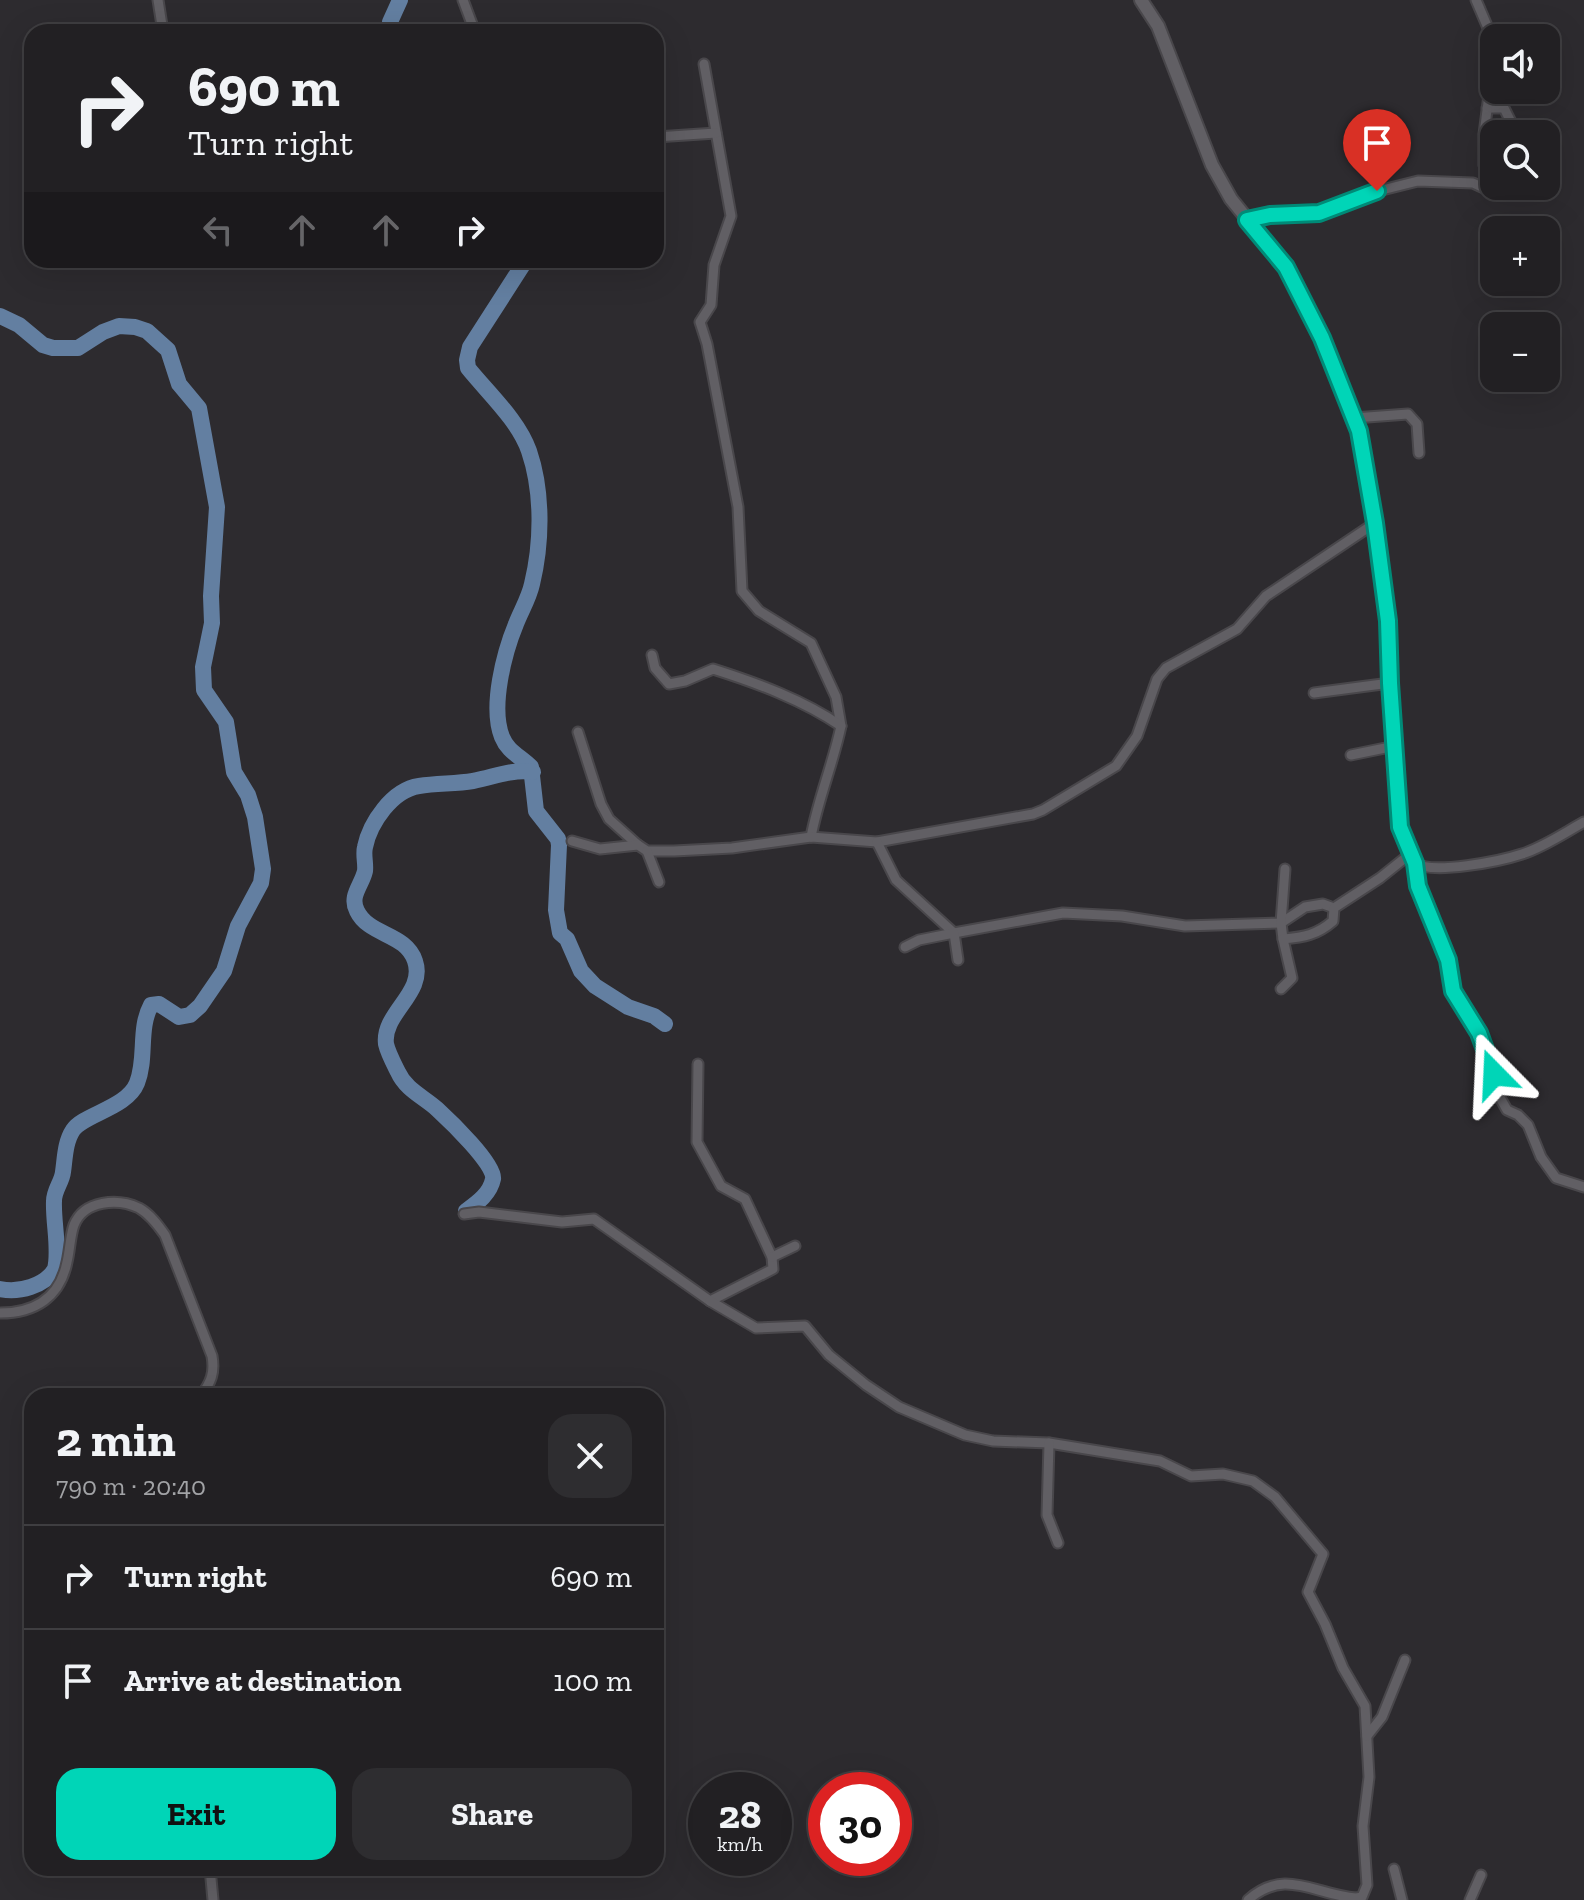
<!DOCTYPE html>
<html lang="en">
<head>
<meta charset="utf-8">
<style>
  :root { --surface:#222023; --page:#2e2d30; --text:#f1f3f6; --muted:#a2a3a6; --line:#3f3e41; --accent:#00d5b7 }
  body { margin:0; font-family:"Zilla Slab",serif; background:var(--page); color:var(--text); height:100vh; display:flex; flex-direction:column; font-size:30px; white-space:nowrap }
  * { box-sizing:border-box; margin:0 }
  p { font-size:26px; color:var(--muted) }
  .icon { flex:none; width:44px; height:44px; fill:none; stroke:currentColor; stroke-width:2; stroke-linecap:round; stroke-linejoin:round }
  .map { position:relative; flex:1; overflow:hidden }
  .panel { position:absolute; left:24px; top:1388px; width:640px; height:488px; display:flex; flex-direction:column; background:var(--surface); border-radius:24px; box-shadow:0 8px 32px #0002,0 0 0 2px var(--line) }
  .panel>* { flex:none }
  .hud { position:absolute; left:24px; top:24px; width:640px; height:244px; border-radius:24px; box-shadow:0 8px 32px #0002,0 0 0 2px var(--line); background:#222023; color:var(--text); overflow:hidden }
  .controls { position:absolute; left:1480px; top:24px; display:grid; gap:16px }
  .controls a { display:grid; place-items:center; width:80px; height:80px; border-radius:16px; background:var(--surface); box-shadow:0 8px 32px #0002,0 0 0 2px var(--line); font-size:40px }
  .speed { position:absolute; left:688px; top:1772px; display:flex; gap:16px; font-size:40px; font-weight:700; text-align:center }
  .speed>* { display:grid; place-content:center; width:104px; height:104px; border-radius:50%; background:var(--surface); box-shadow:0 8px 32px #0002,0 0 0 2px var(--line); line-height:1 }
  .speed small { font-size:20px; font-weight:400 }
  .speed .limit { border:12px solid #d22; background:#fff; color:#111 }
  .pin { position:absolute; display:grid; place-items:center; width:68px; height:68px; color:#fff; margin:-82px -34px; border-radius:50% 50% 50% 0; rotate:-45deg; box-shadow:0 0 8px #0007 }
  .pin .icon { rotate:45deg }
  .me { position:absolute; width:88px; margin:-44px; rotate:339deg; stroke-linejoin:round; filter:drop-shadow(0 0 6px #0008) }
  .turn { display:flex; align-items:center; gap:28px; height:168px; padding:0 32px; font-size:36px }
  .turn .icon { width:104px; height:104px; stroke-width:2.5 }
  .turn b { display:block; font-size:56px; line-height:68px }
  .lanes { display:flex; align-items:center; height:76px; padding:0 32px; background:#0003; justify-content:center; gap:40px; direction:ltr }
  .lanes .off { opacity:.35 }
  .round { display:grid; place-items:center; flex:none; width:84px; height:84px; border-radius:24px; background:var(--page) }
  .summary { display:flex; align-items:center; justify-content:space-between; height:136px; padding:0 32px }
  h1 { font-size:48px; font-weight:700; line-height:60px }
  .primary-button { display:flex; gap:16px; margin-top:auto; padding:16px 32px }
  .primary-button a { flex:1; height:92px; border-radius:24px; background:var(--accent); color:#111; font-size:32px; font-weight:700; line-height:92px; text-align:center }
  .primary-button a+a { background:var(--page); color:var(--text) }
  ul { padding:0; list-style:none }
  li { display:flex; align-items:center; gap:24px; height:104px; padding:0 32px; border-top:2px solid var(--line) }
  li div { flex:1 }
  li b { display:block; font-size:30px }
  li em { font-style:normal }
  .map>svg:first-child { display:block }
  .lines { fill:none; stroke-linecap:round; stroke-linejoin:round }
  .river { stroke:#637fa1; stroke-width:16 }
  .minor-casing { stroke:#49474b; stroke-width:13 }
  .tertiary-casing { stroke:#49474b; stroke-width:16 }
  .minor { stroke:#615f64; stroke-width:9 }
  .tertiary { stroke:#615f64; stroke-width:12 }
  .route-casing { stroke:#008a77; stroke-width:20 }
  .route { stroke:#00d5b7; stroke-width:14 }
</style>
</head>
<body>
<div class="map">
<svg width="1584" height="1900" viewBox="0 0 1584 1900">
  <rect width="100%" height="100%" fill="#2d2b2f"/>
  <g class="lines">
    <g class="river">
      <polyline points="391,32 390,22 400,0"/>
      <path d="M526,260L470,347L467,360L468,368C489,394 518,420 529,451C543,492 542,543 532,584C529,598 521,611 516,624C504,653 490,707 502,737C508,752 520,756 531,767L536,811L558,839L559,845L556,910L560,933L567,939L581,971L595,986L628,1007L654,1016L665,1024"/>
      <path d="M0,316L19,325L43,345L53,348H78L103,332L119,326L135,327L147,331L168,350L179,384L199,408L217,507L211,596L212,623L203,667L204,690L226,722L234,772L248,795L255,817L263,869L261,883L238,926L224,971L200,1006L190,1015L179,1017L159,1004L151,1005C138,1029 147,1058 137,1083C127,1108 84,1114 73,1130C65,1142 65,1158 63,1172C62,1182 54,1190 54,1201C53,1222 60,1250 55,1269C45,1286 19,1293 0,1289"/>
      <path d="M466,1211C477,1203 490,1194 493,1179C496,1165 449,1120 437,1109C424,1097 406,1090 398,1072C394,1064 388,1053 386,1044C382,1013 426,993 415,961C406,933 369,936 357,911C349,896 362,885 365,871C366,863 363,855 365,847C370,823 392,790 419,786C437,783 455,784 473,781C495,777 510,769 533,772"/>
    </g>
    <defs>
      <g id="minor">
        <polyline points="158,0 163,32"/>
        <polyline points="463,0 475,32"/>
        <polyline points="1476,0 1494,42"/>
        <polyline points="704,64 731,216 714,265 711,305 700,322 707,344 738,507 742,591 759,611 811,643 836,697 841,726"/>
        <polyline points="1487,108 1504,108 1517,134"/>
        <polyline points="656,137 716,133"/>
        <polyline points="1247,220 1270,215 1319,213 1362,195 1418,181 1473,183 1497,194 1484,165 1484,134 1494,55"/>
        <polyline points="1354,418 1408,414 1417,424 1419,453"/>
        <path d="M652,655L655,668L669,684L685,681L713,669C757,683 803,700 841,726C833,764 818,799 811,837"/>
        <polyline points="1314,693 1390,683"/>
        <polyline points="578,732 601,804 609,819 638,845"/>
        <polyline points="1351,755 1395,746"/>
        <polyline points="572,841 600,849 638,845 647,851 674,851 732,848 811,837 877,842 1033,814 1043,810 1116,766 1137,736 1157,679 1166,668 1237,629 1266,596 1375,523"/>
        <polyline points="877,842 896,880 954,933 1063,913 1122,916 1185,926 1281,923 1305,907 1323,904 1334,908"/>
        <polyline points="647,851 659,882"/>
        <polyline points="1415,863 1418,886 1448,960 1450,982 1488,1053 1498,1094 1507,1110 1518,1115 1528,1125 1541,1157 1556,1178 1584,1187"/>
        <path d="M1415,863C1432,875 1501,861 1522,854C1544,847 1564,833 1584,822"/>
        <polyline points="1283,939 1281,923 1285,869"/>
        <polyline points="905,947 919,940 954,933 958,960"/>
        <path d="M1281,989L1292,978L1283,939C1304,937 1317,935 1333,921L1334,908L1380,878L1410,854"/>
        <polyline points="464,1214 479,1212 562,1222 594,1219 710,1301 773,1269 772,1257 745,1199 721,1186 697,1142 698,1064"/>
        <polyline points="772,1257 795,1246"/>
        <path d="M710,1301L756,1328L805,1326L829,1355L866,1385L899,1407L965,1435L993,1441L1049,1443L1160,1461L1191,1476L1223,1474L1253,1481L1275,1497L1323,1554L1308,1592L1325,1624L1343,1668L1365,1706L1369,1777L1363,1826L1367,1885L1362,1897L1356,1898C1315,1895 1285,1867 1248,1900"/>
        <path d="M0,1313C35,1313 60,1297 67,1262C70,1250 70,1236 74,1225C84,1200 118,1198 139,1208C150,1214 158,1225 165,1235L212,1356C215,1373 211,1382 201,1396"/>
        <polyline points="1049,1443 1047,1515 1058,1543"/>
        <polyline points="1367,1736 1382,1717 1405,1660"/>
        <polyline points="210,1868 213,1900"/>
        <polyline points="1394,1869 1402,1900"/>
        <polyline points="1470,1900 1481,1875"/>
      </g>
      <polyline id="tertiary" points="1141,0 1158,26 1212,165 1231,199 1286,267 1327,349 1359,431 1375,523 1388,621 1398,817 1403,837 1415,863"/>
    </defs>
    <use href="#minor" class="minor-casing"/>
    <use href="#tertiary" class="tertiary-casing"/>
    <use href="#minor" class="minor"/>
    <use href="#tertiary" class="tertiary"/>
  </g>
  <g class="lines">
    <defs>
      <polyline id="route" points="1377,191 1319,213 1270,215 1247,220 1286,267 1322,338 1359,431 1375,523 1388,621 1390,683 1400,827 1415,863 1418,886 1448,960 1453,991 1479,1033 1494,1074"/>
    </defs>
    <use href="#route" class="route-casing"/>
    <use href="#route" class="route"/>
  </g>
</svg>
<div class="controls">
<a><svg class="icon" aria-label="sound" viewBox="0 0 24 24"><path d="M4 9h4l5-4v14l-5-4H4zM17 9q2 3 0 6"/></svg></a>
<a><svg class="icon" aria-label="search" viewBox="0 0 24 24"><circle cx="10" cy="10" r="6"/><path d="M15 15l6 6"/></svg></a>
<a>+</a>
<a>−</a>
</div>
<div class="speed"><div>28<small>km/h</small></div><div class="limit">30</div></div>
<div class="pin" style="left:1377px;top:191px;background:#d93025"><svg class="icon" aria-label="arrive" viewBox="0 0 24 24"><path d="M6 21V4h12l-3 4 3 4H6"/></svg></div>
<svg class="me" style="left:1494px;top:1074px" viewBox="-20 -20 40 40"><path d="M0-17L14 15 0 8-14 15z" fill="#00d5b7" stroke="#fff" stroke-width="4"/></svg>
<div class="hud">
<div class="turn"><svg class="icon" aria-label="right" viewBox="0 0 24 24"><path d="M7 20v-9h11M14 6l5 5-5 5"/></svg><div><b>690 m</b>Turn right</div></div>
<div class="lanes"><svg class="icon off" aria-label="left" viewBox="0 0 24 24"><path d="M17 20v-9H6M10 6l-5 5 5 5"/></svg><svg class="icon off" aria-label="ahead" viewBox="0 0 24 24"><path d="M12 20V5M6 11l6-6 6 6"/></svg><svg class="icon off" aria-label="ahead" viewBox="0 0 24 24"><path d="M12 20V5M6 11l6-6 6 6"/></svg><svg class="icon" aria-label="right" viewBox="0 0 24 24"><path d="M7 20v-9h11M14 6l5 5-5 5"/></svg></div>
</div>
<section class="panel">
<div class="summary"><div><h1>2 min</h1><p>790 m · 20:40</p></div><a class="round"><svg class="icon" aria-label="close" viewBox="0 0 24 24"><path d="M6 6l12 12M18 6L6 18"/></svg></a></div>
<ul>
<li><svg class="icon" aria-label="right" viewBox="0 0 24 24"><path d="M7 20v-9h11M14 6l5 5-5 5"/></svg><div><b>Turn right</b></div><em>690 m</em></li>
<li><svg class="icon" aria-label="arrive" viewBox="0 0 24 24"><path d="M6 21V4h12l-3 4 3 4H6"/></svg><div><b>Arrive at destination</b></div><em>100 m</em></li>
</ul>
<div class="primary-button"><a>Exit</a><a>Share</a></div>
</section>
</div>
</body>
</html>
